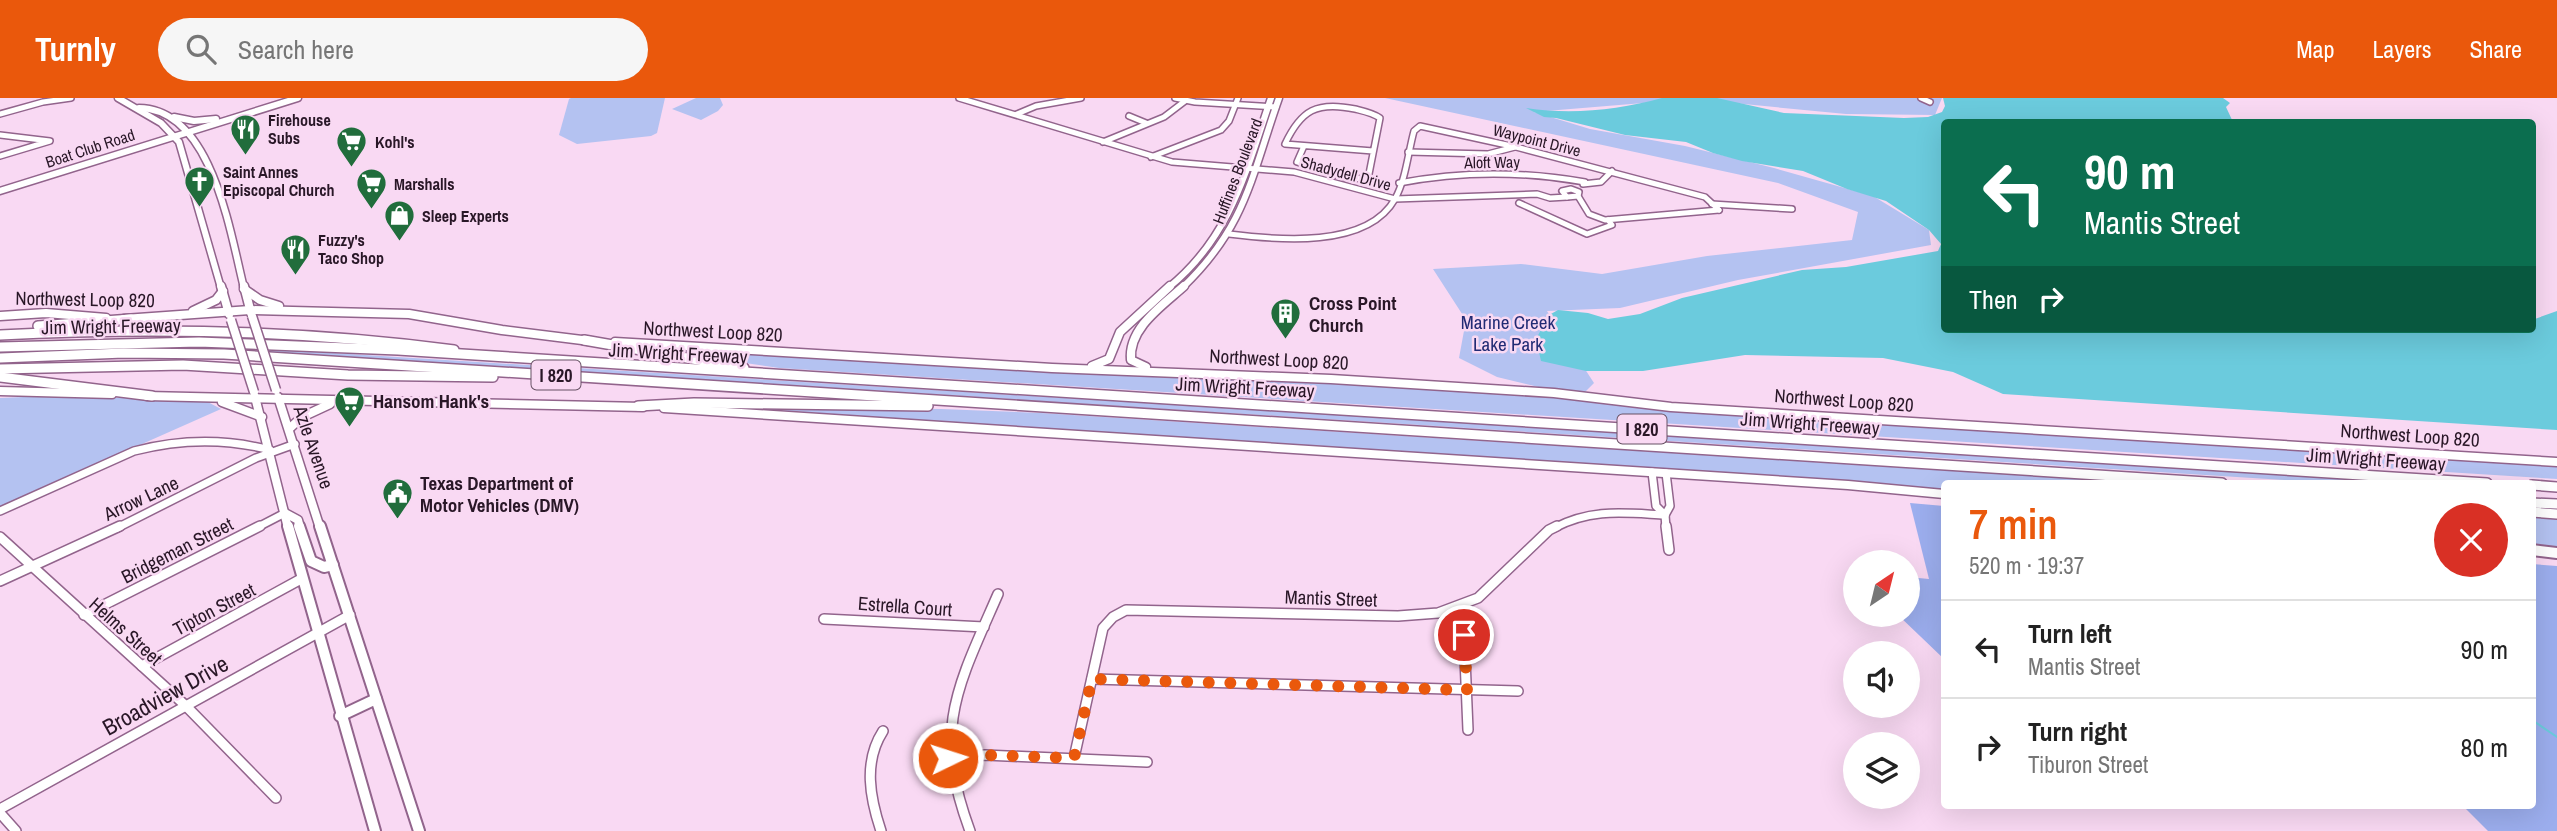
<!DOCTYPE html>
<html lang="en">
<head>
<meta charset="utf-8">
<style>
  :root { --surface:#fff; --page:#f6f6f6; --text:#222; --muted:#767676; --line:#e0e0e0; --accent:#ea580c }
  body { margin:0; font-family:"Archivo Narrow",sans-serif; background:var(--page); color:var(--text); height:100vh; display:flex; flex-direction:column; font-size:26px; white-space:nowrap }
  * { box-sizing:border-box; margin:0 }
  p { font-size:23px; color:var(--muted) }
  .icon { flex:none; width:38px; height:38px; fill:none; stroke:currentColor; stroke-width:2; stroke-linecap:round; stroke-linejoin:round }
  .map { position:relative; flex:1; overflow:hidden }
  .panel { position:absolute; left:1941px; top:382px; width:595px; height:329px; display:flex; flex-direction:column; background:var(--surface); border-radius:7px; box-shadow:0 7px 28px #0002 }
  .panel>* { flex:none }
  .banner { position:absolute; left:1941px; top:21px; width:595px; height:214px; border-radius:7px; box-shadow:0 7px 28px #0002; background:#0b6e4f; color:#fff; overflow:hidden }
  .needle { width:46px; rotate:35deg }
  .tools { position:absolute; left:1843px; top:452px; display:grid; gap:14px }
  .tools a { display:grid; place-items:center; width:77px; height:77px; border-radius:50%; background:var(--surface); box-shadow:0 7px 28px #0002; font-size:35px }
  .pin { position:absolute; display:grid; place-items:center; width:60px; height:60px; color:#fff; margin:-30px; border:4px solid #fff; border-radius:50%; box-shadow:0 2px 7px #0007 }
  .me { position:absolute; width:77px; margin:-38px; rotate:86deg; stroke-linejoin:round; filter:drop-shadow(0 0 5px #0008) }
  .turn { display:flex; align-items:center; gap:24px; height:147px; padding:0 28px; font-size:32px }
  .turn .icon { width:91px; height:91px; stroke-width:2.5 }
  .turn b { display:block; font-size:49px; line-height:60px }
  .then { display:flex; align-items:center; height:66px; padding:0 28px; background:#0003; gap:14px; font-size:26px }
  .round { display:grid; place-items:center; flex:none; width:74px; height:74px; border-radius:37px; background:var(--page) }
  .headline { display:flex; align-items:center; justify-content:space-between; height:119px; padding:0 28px }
  h1 { font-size:42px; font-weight:600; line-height:52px; color:var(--accent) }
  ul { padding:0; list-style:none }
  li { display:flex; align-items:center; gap:21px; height:98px; padding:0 28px; border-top:2px solid var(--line) }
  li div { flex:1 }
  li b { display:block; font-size:26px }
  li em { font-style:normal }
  header { display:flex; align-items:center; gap:42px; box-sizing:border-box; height:98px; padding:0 35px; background:var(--accent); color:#fff }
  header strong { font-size:33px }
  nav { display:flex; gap:38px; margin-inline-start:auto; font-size:24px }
  .search { width:490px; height:63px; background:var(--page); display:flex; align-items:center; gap:18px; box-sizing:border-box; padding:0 24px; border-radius:38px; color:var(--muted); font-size:26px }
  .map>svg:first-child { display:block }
  .green { fill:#b4c2f1 }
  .forest { fill:#9caeee }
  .water { fill:#6bcbdd }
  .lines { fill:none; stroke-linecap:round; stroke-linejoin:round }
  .stream { stroke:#6bcbdd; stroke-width:2 }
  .minor-far2-casing { stroke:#92648c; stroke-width:8 }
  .minor-far1-casing { stroke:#92648c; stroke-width:10 }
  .minor-casing { stroke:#92648c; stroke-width:12 }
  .major-far2-casing { stroke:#92648c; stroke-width:9 }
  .major-far1-casing { stroke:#92648c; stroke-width:11 }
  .major-casing { stroke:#92648c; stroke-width:14 }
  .highway-casing { stroke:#92648c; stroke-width:12 }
  .minor-far2 { stroke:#fff; stroke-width:5 }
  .minor-far1 { stroke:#fff; stroke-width:7 }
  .minor { stroke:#fff; stroke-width:9 }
  .major-far2 { stroke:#fff; stroke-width:6 }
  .major-far1 { stroke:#fff; stroke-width:8 }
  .major { stroke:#fff; stroke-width:10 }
  .highway { stroke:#fff; stroke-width:9 }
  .major-bridge-casing { stroke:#92648c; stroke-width:11; stroke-linecap:butt }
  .major-bridge { stroke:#fff; stroke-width:8 }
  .route { stroke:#ea580c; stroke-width:12; stroke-dasharray:0 21.6 }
  .labels { text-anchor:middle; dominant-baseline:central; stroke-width:5; stroke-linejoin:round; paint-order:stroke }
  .far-poi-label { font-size:16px; font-weight:bold; fill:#291727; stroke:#f9d9f3; text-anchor:start }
  .far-street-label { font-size:16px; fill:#291727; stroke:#f9d9f3 }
  .shield { fill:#f9d9f3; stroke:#675164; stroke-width:2 }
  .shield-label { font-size:18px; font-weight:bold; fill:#291727 }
  .street-label { font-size:19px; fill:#291727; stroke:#f9d9f3 }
  .poi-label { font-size:19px; font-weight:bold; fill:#291727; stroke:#f9d9f3; text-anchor:start }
  .park-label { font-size:19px; fill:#212b74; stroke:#f9d9f3 }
  .near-street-label { font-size:23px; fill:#291727; stroke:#f9d9f3 }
</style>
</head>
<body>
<header>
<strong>Turnly</strong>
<div class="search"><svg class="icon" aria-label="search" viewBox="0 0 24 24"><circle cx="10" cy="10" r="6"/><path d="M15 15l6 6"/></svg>Search here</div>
<nav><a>Map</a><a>Layers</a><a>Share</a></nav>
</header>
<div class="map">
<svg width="2557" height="733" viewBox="0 0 2557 733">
  <rect width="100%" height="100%" fill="#f9d9f3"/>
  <g class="green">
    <polygon points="571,0 665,0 657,35 651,38 577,46 559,37 569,1"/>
    <polygon points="696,0 720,0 723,7 718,13 701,22 672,11"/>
    <polygon points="1385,0 1942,0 1935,17 1846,16 1692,1 1534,14 1590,31 1685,48 1774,70 1873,98 1929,132 1931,147 1738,182 1620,210 1547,213 1594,285 1580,299 1497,279 1459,260 1466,222 1433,171 1521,166 1602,176 1707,158 1852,142 1858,114 1778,85"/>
    <polygon points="670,249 1323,283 2557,367 2557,381 779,270 657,252"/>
    <polygon points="268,251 2445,385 2331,385 270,254"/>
    <polygon points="47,298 204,302 221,311 0,409 0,300"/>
    <polygon points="719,308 941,311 1041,315 2146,385 1944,385 1944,394"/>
    <polygon points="2532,416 2557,419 2557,450 2532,447"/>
  </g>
  <g class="forest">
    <polygon points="1910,405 1944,408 1944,561 1897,516 1908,516 1908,479 1929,481"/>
    <polygon points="2532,466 2557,468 2557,733 2488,733 2462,707 2532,707"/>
  </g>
  <path class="water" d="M1662,0H1717L1784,15L1904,20L1928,19L1942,14L1945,8L1943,0H2223L2230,5L2226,9L2233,24H1944V231H2466L2482,234L2532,231V222L2557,213V332L2003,296L1953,274L1883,260L1745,257L1643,273H1586L1541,263L1536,241L1549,217L1558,212L1588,215L1608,221L1640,216L1682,200L1802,172L1846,169L1938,153L1941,146L1929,132L1886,103L1847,91L1803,73L1742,63L1713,55L1686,44L1625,37L1556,20L1544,19L1526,10C1572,17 1618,12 1662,0Z"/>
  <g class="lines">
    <polyline class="stream" points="2532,622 2557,639"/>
    <defs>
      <g id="minor-far2">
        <polyline points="959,0 1172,64 1294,74 1395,101 1537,96 1550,100 1567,99"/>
        <polyline points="1175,0 1195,4 1276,9"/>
        <polyline points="1921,0 1930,4"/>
        <polyline points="0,16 43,4 71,0"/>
        <polyline points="1017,16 1036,8 1081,0"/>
        <polyline points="1129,18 1146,25"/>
        <polyline points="0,37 50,43 0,58"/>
        <polyline points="1103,44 1164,19 1185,3"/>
        <path d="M1304,48L1297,64L1345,80L1368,81L1380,20C1373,15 1363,13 1355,11C1317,3 1301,12 1285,46L1373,53"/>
        <polyline points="1408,54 1488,56 1515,49"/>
        <polyline points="1151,59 1221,32 1229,23 1238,0"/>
        <path d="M1399,85C1461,73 1522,73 1585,84"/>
        <polyline points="1583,86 1601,84 1612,73"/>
        <polygon points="1571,91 1579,94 1578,98 1567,99 1562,93"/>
        <polyline points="1578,98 1589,116 1605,122 1719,112"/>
        <polyline points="1519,105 1587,136 1612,127 1608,122"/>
        <polyline points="1712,106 1792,111"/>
        <path d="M1229,136C1277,142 1367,151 1395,101C1406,81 1408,55 1414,33L1420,28L1516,49L1705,99L1719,112"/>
      </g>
      <g id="minor-far1">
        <polyline points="1652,374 1656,408 1665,417 1666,430"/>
        <path d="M0,413L134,353C180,341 224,340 270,352"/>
        <polyline points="1665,417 1670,408 1666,375"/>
        <polyline points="117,430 256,360 295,346"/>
        <polyline points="256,430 285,415"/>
        <path d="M1554,430C1592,410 1624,415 1665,417"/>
      </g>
      <g id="minor">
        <polyline points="1666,428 1669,452"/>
        <polyline points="0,439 186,608 276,700"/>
        <polyline points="0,483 120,428"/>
        <polyline points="1451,512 1464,537 1468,632"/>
        <polyline points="84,517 260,428"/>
        <polyline points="824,521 984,529"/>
        <polyline points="142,568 301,481"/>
        <polyline points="1092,581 1518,593"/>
        <polyline points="948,660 985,657 1147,664"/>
        <polyline points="1074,660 1103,530 1113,519 1126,512 1398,518 1438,515 1478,500 1549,432 1557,428"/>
        <polyline points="0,711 350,517"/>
        <polyline points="0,715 16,733"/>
        <path d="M881,733C870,700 863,664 883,633"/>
        <path d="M970,733C932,631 957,590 998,496"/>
      </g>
      <g id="major-far2">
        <polyline points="118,0 161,25 179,44 221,190"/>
        <path d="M139,10C212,11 230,134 244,190"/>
        <polyline points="174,19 194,23 216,21"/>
        <polyline points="0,93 298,0"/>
        <path d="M1168,190C1231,139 1246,73 1271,0"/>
        <path d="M1182,190C1246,129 1251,79 1279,0"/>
      </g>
      <g id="major-far1">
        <polyline points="221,188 229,216"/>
        <polyline points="244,188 251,215"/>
        <polyline points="244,191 260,202 279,208"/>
        <polyline points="193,213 216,202 223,193"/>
        <polyline points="0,218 46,215 106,220"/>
        <polyline points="124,221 250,212 409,216 502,232 590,243"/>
        <polyline points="615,244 1052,270 1331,281 1554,295 1671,309 2557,364"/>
        <polyline points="1092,268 1109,261 1120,234 1170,188"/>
        <path d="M1146,269L1131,262C1128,230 1163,207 1184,188"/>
        <polyline points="0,293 112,296"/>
        <polyline points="147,298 643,309"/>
        <polyline points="255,299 288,430"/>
        <polyline points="278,299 320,430"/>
        <polyline points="222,304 262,319"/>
        <polyline points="664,310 1848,387 1944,396"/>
        <polyline points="290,330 302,319 330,306"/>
        <polyline points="285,415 298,422 300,430"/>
      </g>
      <g id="major">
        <polyline points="288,428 375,733"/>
        <polyline points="299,428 311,463 324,469 333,467"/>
        <polyline points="320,428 419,733"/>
        <polyline points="2532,452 2557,455"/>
        <polyline points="340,618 376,601"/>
      </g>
      <g id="highway">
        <polyline points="38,228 131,221"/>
        <path d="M0,237C152,229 303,232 454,252"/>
        <polyline points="584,242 744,270"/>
        <polyline points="0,249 199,244 398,252 2487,385"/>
        <polyline points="0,260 124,255 224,256 2222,385"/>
        <polyline points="0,271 183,267 348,277 493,279"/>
        <polyline points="0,279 152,298"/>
        <polyline points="638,308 694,305 928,308"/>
        <polyline points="2532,387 2557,389"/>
        <polyline points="2532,405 2557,406"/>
        <polyline points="2532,414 2557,416"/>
      </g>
    </defs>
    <use href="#minor-far2" class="minor-far2-casing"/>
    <use href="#minor-far1" class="minor-far1-casing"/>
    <use href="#minor" class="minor-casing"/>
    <use href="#major-far2" class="major-far2-casing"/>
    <use href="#major-far1" class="major-far1-casing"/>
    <use href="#major" class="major-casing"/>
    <use href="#highway" class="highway-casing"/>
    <use href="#minor-far2" class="minor-far2"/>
    <use href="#minor-far1" class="minor-far1"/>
    <use href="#minor" class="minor"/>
    <use href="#major-far2" class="major-far2"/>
    <use href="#major-far1" class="major-far1"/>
    <use href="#major" class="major"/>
    <use href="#highway" class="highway"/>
    <defs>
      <g id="major-bridge">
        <polyline points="252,218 276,292"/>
        <polyline points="231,222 254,294"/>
      </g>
    </defs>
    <use href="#major-bridge" class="major-bridge-casing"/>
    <use href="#major-bridge" class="major-bridge"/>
  </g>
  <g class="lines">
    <polyline class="route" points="948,660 985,657 1074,660 1092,581 1467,592 1464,537"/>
  </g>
  <defs>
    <symbol id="restaurant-pin" viewBox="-11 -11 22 30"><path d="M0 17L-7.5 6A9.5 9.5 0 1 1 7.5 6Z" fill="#216d3c" stroke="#f9d9f3"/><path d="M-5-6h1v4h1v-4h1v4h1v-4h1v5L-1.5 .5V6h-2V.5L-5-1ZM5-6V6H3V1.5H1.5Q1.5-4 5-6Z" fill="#fff"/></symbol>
    <symbol id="supermarket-pin" viewBox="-11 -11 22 30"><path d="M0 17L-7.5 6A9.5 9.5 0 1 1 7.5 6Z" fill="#216d3c" stroke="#f9d9f3"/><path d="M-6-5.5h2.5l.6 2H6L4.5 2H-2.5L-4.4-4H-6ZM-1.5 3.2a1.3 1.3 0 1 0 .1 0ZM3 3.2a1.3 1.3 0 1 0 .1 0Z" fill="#fff"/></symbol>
    <symbol id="church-pin" viewBox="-11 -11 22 30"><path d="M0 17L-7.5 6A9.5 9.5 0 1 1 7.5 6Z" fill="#216d3c" stroke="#f9d9f3"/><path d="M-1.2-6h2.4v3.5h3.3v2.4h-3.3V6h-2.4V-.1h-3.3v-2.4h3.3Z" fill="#fff"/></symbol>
    <symbol id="shop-pin" viewBox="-11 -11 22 30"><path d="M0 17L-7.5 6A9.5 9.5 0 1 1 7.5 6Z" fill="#216d3c" stroke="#f9d9f3"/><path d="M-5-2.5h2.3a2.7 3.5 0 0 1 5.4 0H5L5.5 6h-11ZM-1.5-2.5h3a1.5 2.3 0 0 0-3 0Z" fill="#fff"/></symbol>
    <symbol id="building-pin" viewBox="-11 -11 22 30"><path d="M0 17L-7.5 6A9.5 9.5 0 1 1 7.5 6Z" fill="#216d3c" stroke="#f9d9f3"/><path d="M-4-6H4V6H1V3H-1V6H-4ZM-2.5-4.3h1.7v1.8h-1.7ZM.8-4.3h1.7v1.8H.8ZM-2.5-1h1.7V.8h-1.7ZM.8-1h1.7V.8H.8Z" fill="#fff"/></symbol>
    <symbol id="civic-pin" viewBox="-11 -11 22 30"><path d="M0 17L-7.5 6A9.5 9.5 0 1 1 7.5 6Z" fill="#216d3c" stroke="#f9d9f3"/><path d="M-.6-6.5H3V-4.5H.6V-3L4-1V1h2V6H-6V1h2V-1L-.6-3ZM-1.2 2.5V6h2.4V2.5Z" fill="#fff"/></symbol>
  </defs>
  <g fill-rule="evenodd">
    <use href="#restaurant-pin" x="228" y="14" width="35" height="47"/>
    <use href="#supermarket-pin" x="334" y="26" width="35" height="47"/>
    <use href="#church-pin" x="182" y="66" width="35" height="47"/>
    <use href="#supermarket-pin" x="354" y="68" width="35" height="47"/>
    <use href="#shop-pin" x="382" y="100" width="35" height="47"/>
    <use href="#restaurant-pin" x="278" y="134" width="35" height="47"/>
    <use href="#building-pin" x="1268" y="198" width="35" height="47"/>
    <use href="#supermarket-pin" x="332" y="286" width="35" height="47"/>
    <use href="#civic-pin" x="380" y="378" width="35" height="47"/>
  </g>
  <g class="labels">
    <g class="far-poi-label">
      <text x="268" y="22">Firehouse<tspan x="268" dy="18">Subs</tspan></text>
      <text x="375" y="44">Kohl's</text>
      <text x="223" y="74">Saint Annes<tspan x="223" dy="18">Episcopal Church</tspan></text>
      <text x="394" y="86">Marshalls</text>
      <text x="422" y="118">Sleep Experts</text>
      <text x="318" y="142">Fuzzy's<tspan x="318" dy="18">Taco Shop</tspan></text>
    </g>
    <g class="far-street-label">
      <text transform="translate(1537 42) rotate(14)">Waypoint Drive</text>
      <text transform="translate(90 50) rotate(-18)">Boat Club Road</text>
      <text transform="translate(1492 64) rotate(-1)">Aloft Way</text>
      <text transform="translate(1237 73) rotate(-69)">Huffines Boulevard</text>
      <text transform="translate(1346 75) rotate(15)">Shadydell Drive</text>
    </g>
    <g class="shield">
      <rect x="531.5" y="262.5" width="49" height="29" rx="5"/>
      <rect x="1617.5" y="316.5" width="49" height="29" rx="5"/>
    </g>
    <g class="shield-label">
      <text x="556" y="277">I 820</text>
      <text x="1642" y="331">I 820</text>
    </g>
    <g class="street-label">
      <text transform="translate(85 201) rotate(1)">Northwest Loop 820</text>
      <text transform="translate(111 228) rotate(-1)">Jim Wright Freeway</text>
      <text transform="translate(713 233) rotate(3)">Northwest Loop 820</text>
      <text transform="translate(678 255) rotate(3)">Jim Wright Freeway</text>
      <text transform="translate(1279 261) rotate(3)">Northwest Loop 820</text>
      <text transform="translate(1245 289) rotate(3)">Jim Wright Freeway</text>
      <text transform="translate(1844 302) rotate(4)">Northwest Loop 820</text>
      <text transform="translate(1810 325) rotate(4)">Jim Wright Freeway</text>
      <text transform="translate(2410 337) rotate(4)">Northwest Loop 820</text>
      <text transform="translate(314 349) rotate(71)">Azle Avenue</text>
      <text transform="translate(2376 361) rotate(4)">Jim Wright Freeway</text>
      <text transform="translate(141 400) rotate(-25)">Arrow Lane</text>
      <text transform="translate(177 452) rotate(-27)">Bridgeman Street</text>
      <text transform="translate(1331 500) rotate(2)">Mantis Street</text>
      <text transform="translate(905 508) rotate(4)">Estrella Court</text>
      <text transform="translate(214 511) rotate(-28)">Tipton Street</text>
      <text transform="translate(126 533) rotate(42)">Helms Street</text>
    </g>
    <g class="poi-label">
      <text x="1309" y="205">Cross Point<tspan x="1309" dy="22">Church</tspan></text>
      <text x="373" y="303">Hansom Hank's</text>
      <text x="420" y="385">Texas Department of<tspan x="420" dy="22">Motor Vehicles (DMV)</tspan></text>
    </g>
    <g class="park-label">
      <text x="1508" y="224">Marine Creek<tspan x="1508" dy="22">Lake Park</tspan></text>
    </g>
    <g class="near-street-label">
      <text transform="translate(165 597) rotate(-29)">Broadview Drive</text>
    </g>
  </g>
</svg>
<div class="tools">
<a><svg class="needle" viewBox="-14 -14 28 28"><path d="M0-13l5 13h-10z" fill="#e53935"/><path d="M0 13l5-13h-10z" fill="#767676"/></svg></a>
<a><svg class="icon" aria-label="sound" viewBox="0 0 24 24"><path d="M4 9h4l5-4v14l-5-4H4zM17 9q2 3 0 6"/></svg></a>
<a><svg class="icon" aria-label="layers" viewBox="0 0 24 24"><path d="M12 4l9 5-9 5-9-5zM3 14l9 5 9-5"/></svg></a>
</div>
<div class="pin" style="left:1464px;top:537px;background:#d93025"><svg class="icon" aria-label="arrive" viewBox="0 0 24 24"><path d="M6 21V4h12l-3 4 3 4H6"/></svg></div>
<svg class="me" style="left:948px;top:660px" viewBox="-20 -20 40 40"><circle r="17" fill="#ea580c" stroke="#fff" stroke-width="3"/><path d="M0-11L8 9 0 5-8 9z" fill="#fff"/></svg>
<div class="banner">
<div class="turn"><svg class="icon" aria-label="left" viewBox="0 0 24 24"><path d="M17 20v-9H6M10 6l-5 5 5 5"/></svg><div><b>90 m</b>Mantis Street</div></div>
<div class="then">Then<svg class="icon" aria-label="right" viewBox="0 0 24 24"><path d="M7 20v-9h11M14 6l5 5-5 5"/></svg></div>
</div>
<section class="panel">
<div class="headline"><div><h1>7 min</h1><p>520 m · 19:37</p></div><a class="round" style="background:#d93025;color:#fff"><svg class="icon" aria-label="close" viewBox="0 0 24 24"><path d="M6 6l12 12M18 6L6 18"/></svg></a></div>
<ul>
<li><svg class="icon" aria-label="left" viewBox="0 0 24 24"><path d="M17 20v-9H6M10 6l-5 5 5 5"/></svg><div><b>Turn left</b><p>Mantis Street</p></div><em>90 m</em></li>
<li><svg class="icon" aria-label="right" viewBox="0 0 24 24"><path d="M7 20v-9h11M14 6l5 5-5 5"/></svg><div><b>Turn right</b><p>Tiburon Street</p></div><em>80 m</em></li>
</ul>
</section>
</div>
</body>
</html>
